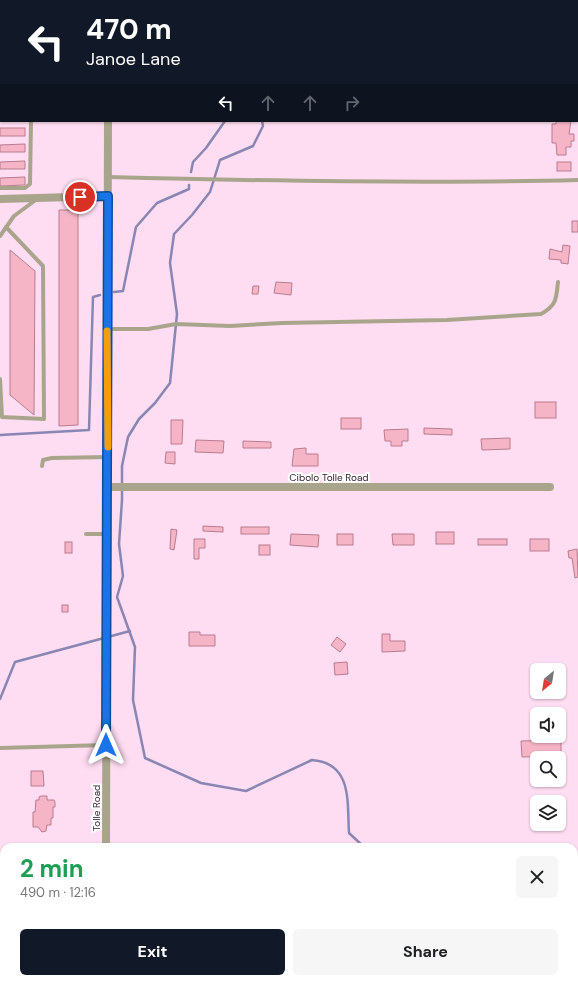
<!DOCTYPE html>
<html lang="en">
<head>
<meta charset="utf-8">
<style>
  :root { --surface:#fff; --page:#f6f6f6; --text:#202124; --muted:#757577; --accent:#111827 }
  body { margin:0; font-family:"DM Sans",sans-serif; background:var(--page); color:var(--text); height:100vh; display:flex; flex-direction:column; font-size:15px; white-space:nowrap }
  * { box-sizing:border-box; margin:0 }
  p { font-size:13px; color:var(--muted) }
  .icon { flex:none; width:22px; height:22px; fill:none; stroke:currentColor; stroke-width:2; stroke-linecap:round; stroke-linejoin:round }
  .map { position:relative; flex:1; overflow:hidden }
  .sheet { position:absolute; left:0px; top:843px; width:578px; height:140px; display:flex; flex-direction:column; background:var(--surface); border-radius:12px 12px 0 0; box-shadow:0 1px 3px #0004 }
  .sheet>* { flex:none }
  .guide { position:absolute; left:0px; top:0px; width:578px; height:122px; box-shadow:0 1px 3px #0004; background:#111827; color:#fff; overflow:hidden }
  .needle { width:26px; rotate:210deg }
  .tools { position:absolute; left:530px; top:663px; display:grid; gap:8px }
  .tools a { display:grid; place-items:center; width:36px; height:36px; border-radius:6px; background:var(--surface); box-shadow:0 1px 3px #0004; font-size:20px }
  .pin { position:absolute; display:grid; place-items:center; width:34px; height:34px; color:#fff; margin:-17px; border:2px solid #fff; border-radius:50%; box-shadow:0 1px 4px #0007 }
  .me { position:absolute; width:44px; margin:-22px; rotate:0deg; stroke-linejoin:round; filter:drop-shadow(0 0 3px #0008) }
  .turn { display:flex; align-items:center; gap:14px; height:84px; padding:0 20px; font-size:18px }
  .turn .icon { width:52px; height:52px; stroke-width:2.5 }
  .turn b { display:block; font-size:28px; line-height:34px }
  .lanes { display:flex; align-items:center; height:38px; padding:0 20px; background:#0003; justify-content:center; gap:20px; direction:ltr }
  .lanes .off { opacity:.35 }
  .round { display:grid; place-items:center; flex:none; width:42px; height:42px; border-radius:6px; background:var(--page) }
  .headline { display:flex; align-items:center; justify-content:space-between; height:68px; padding:0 20px }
  h1 { font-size:24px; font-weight:700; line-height:30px; color:#1e9e55 }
  .cta { display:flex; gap:8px; margin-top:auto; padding:8px 20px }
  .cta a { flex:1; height:46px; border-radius:6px; background:var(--accent); color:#fff; font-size:16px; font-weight:700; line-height:46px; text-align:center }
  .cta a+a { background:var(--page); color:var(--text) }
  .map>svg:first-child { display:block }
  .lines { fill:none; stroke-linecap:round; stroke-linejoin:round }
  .stream { stroke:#8886b2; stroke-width:2.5 }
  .building { fill:#f5b5c7; stroke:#b87c8e }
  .service { stroke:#a9a58d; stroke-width:4 }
  .minor { stroke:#a9a58d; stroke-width:8 }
  .route-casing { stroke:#114b97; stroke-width:10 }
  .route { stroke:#1a73e8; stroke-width:7 }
  .slow { stroke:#f59e0b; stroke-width:7 }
  .labels { text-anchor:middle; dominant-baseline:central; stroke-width:4; stroke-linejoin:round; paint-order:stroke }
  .street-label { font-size:10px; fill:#301c29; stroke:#fff }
</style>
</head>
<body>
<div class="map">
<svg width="578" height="983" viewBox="0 0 578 983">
  <rect width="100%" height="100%" fill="#fedcf1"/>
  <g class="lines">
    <g class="stream">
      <polyline points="265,1 265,0"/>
      <path d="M262,121L263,126L253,146L220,160L210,192L192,215L174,234L170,263L177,314L170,383L155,403L139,419L128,437L122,466V500L119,544L123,576L117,597L135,647L133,700L145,758L201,783L246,791L312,760C353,763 347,803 349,833L364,847"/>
      <polyline points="191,172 193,162 206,148 225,121"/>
      <polyline points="114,292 123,291 136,227 157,203 189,189 189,185"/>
      <polyline points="0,435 89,430 93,297 100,295"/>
      <polyline points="0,699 15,662 130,631"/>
      <polyline points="574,975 578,976"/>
    </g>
  </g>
  <g class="building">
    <polygon points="0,0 77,0 1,1 1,12"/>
    <polygon points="556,121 571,121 569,134 574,134 574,141 571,141 571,147 566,147 566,155 557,155 556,143 552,143 552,124 556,124"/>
    <rect x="0" y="128" width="25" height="8"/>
    <polygon points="25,144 25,152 0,152 0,145"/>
    <polygon points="25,161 25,169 0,169 0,162"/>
    <rect x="557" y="162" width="14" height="9"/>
    <polygon points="25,177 25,185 0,186 0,178"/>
    <polygon points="59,210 78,210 78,425 59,426"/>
    <rect x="572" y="221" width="6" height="11"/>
    <polygon points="563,245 570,246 568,264 561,263 561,260 549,259 550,249 562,252"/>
    <polygon points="10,250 35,271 34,415 10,395"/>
    <polygon points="276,282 292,283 291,295 274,293"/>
    <polygon points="253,286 259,286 258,294 252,294"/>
    <rect x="535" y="402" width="21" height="16"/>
    <rect x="341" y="418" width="20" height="11"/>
    <polygon points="171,420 183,420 182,444 171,444"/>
    <polygon points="424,428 452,429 452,435 424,434"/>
    <polygon points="408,429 408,441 402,441 402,446 391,446 391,441 385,441 384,430"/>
    <polygon points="510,438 510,449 482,450 481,439"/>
    <polygon points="196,440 224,441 223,453 195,452"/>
    <polygon points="243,441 271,442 271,448 243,448"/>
    <polygon points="306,448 306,454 318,454 318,466 292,466 294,449"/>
    <polygon points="166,452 175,452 175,464 165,463"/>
    <polygon points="203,526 223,527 223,532 203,531"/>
    <rect x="241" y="527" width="28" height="7"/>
    <polygon points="171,529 177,530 174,550 170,549"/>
    <rect x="436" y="532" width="18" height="12"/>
    <polygon points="291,534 319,535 318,547 290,545"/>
    <rect x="337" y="534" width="16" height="11"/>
    <polygon points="392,534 414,534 414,545 393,545"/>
    <polygon points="194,539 205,539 205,548 199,548 199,559 194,559"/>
    <rect x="478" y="539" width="29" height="6"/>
    <rect x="530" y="539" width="19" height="12"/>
    <rect x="65" y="542" width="7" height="11"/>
    <rect x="259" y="545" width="11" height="10"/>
    <polygon points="577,549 578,577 575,578 572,558 569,558 568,551"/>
    <rect x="62" y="605" width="6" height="7"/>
    <polygon points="189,632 200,632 200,635 215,635 215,646 189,646"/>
    <polygon points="382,634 390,634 390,641 405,641 405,651 382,652"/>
    <polygon points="337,637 346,644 340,652 331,645"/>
    <polygon points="347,662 348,674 335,675 334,663"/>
    <polygon points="561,740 561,756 522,757 521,741"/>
    <polygon points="31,771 43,771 44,786 31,786"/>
    <polygon points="41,796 47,796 47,800 54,800 55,802 55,807 53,807 53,818 51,818 51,825 47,825 46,831 42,832 38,827 33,827 33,812 35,812 36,800 39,800 39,797"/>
    <rect x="1" y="953" width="3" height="14"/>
  </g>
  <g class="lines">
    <g class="service">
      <polyline points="0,71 1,71"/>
      <path d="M108,177C264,181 422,184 578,180"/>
      <polyline points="0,188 25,188 30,184 31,121"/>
      <polyline points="0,236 14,216 37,199"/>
      <path d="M107,329H148L176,324L230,326L282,323L447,320L541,314C557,305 556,299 558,282"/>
      <polyline points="0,379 2,417 44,419 43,266 6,227"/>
      <polyline points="42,466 43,460 52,458 108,457"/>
      <polyline points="86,534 107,534"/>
      <polyline points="0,748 106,745"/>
      <polyline points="0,927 4,927"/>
    </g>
    <g class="minor">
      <polyline points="109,1 109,0"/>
      <polyline points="0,199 108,196"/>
      <polyline points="108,487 550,487"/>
      <polyline points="106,847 108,121"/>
      <polyline points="105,983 105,979"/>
    </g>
  </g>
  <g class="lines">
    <defs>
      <polyline id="route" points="80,197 108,196 106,745"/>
    </defs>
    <use href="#route" class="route-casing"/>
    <use href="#route" class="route"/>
    <polyline class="slow" points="107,331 108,447"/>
  </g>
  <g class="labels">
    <g class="street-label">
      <text x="329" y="477">Cibolo Tolle Road</text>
      <text transform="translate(96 808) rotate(-90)">Tolle Road</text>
    </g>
  </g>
</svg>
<div class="tools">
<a><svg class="needle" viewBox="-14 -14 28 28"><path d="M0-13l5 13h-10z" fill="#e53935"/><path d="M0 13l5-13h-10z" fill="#757577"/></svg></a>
<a><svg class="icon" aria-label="sound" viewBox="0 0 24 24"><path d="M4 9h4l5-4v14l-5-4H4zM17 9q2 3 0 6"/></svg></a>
<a><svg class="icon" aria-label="search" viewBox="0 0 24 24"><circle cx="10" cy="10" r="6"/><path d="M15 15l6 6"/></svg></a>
<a><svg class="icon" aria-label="layers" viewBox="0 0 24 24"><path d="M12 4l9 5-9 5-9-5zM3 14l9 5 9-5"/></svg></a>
</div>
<div class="pin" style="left:80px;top:197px;background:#d93025"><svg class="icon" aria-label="arrive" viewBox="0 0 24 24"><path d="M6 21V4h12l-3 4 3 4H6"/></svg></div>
<svg class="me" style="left:106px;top:745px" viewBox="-20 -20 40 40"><path d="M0-17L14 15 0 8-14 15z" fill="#1a73e8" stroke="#fff" stroke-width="4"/></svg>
<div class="guide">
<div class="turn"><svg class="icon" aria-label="left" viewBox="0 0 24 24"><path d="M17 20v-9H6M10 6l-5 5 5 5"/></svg><div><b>470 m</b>Janoe Lane</div></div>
<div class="lanes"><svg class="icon" aria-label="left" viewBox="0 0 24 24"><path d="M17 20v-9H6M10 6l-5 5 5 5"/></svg><svg class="icon off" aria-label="ahead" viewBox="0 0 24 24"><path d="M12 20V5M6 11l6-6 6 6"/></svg><svg class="icon off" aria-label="ahead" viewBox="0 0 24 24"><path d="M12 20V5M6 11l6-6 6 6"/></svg><svg class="icon off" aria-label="right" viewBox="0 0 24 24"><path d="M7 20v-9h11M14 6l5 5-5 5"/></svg></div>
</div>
<section class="sheet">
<div class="headline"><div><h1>2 min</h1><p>490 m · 12:16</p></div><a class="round"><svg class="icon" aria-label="close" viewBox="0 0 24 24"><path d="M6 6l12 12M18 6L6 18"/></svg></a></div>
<div class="cta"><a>Exit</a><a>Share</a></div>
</section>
</div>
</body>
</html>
